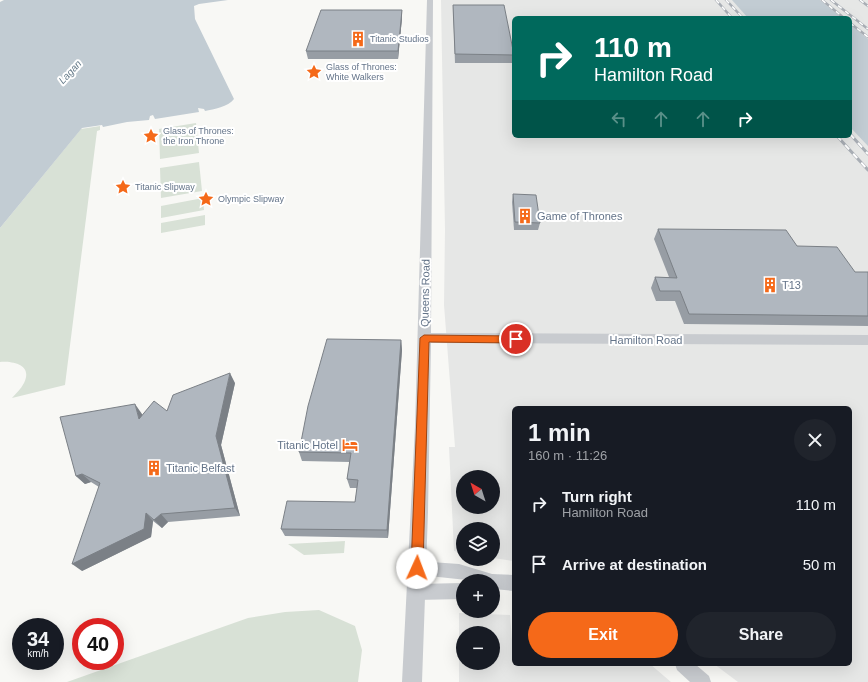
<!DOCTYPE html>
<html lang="en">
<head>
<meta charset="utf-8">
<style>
  :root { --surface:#171b24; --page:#20242c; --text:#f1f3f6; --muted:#9ea1a6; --accent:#f56919 }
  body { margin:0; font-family:Helvetica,sans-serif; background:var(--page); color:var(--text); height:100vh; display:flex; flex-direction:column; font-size:15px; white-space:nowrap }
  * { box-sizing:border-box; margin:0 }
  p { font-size:13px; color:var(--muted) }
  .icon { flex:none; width:22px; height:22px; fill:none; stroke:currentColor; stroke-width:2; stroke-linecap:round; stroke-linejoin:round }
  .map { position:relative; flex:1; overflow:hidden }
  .sheet { position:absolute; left:512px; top:406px; width:340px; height:260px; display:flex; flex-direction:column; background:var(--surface); border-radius:6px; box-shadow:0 4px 16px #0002 }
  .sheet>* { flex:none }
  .hud { position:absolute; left:512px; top:16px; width:340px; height:122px; border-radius:6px; box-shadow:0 4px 16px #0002; background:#00695c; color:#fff; overflow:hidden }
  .needle { width:26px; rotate:321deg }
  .buttons { position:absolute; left:456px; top:470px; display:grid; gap:8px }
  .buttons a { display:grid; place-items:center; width:44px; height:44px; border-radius:50%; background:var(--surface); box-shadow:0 4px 16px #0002; font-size:20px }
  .speed { position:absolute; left:12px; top:618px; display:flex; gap:8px; font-size:20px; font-weight:700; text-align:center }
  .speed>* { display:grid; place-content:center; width:52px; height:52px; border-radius:50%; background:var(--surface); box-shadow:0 4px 16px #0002; line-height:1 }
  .speed small { font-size:10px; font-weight:400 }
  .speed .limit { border:6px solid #d22; background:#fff; color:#111 }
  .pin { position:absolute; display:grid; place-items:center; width:34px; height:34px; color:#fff; margin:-17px; border:2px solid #fff; border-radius:50%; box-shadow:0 1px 4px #0007 }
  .me { position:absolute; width:44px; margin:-22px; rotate:2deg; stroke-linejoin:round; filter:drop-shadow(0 0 3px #0008) }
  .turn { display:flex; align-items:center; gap:14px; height:84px; padding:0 16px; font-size:18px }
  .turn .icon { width:52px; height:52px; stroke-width:2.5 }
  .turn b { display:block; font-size:28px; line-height:34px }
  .lanes { display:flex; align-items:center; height:38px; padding:0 16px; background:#0003; justify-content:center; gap:20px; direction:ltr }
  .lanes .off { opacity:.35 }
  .round { display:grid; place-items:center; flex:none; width:42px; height:42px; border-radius:21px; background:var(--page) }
  .head { display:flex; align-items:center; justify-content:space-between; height:68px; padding:0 16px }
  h1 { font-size:24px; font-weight:700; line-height:30px }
  .action { display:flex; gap:8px; margin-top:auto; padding:8px 16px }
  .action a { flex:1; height:46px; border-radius:24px; background:var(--accent); color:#fff; font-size:16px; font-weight:700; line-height:46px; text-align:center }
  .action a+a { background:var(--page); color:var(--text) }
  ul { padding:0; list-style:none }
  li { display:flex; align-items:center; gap:12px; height:60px; padding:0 16px }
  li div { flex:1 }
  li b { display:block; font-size:15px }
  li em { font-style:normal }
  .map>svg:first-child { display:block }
  .built { fill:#e6e7e6; fill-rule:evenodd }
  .green { fill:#d8e1d6 }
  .water { fill:#c2ccd3 }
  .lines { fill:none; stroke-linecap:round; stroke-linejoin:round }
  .minor { fill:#c8cbcf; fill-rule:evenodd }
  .tertiary { fill:#c8cbcf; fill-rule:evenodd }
  .rail-far1-casing { stroke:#a9aeb5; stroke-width:2.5 }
  .rail-casing { stroke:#a9aeb5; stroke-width:3 }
  .rail-far1 { stroke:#fff; stroke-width:1.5; stroke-dasharray:4.5; stroke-linecap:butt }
  .rail { stroke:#fff; stroke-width:2; stroke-dasharray:6; stroke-linecap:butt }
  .wall { fill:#979da4 }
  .shaded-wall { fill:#7b8086 }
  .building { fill:#b0b7bf; stroke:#7b8086 }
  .route { fill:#f56919; stroke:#9f4410 }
  .labels { text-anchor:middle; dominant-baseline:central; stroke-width:4; stroke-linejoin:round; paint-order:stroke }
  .far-poi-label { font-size:9px; fill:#647489; stroke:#fff; text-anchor:start }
  .far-water-label { font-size:10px; font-style:italic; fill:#607685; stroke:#fff }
  .poi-label { font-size:11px; fill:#647489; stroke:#fff; text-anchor:start }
  .street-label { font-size:11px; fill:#647489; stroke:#fff }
</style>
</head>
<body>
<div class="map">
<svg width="868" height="682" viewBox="0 0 868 682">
  <rect width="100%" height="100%" fill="#f8f8f5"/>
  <g class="built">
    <path d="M441,0H868V682H738L714,664H850V408H514V561L493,558V529H463V553L454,551L449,447H455L444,305L445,230ZM514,18H850V136H514ZM463,477H493V507H463Z"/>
    <path d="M459,613L510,615L514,664H650L671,682H459ZM463,633H493V663H463Z"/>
  </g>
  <g class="green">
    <polygon points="196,123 199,153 160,159 159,129"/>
    <path d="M100,126V130L97,131L65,385L12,398C16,393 21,389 24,383C33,365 13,361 0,362V228L81,129Z"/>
    <polygon points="199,162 202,191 161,198 160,168"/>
    <polygon points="203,198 204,210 161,218 161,206"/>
    <polygon points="205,215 205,225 161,233 161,223"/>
    <polygon points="345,541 344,553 304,555 288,544"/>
    <polygon points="319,610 355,626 362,650 358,682 67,682 248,618 285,612"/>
  </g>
  <g class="water">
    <path d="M4,0H228L199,4L194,6L195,19L234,99C228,107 214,109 205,111L204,109L198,108L199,112L155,119L153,115L150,116L149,120L127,122L103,127L102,125L82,128L0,228V2Z"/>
    <polygon points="732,0 820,0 842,18 748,18"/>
    <polygon points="850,24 868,39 868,146 850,127"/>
  </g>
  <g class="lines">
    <g class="minor">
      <path d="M417,561L459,564L492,574L514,575V591L493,589V581C467,581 443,577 417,575L412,573L410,568L412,563Z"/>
      <polygon points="463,583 463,599 416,600 411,597 408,592 411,587 416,584"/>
      <polygon points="675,664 695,664 709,676 711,682 690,682 677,670"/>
    </g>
    <polygon class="tertiary" points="427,0 433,0 431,333 868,335 868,345 431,343 428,512 422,682 402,682 415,426"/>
    <defs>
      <g id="rail-far1">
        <polyline points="716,0 732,18"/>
        <polyline points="726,0 743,18"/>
        <polyline points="822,0 844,18"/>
        <polyline points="831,0 868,29"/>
        <polyline points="860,0 868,6"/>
        <polyline points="850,23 868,37"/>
      </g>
      <g id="rail">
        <polyline points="850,134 868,154"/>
        <polyline points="837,136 868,170"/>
      </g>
    </defs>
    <use href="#rail-far1" class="rail-far1-casing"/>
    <use href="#rail" class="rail-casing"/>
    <use href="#rail-far1" class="rail-far1"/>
    <use href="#rail" class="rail"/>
  </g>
  <g class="wall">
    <polygon points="453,5 514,54 513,63 455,63"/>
    <polygon points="402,10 402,18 398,59 308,59 306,51"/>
    <polygon points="513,194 540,223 538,230 514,230 512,202"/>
    <polygon points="658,229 797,246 855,272 868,272 868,326 684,324 675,301 656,301 651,288 655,277 669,277 654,239"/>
    <polygon points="401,340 402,350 388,538 285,536 281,529 355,502 357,488 350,488 347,479 350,462 302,461 299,452"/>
    <polygon points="235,383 221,445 240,516 168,522 162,528 153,521 151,537 82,571 99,487 91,482 85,484 76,476 142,414 142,415 167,411"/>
  </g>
  <g class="shaded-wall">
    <polygon points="402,10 402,18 398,59 398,51"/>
    <polygon points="401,340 402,350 388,538 387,530"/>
    <polygon points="230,373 235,383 221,445 240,516 235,508 216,436"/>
    <polygon points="135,404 142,414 146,429 139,419"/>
    <polygon points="82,474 91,482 85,484 76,476"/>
    <polygon points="146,513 153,521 151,537 82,571 72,564"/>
    <polygon points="161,514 168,522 162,528 154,520"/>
  </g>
  <g class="building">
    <polygon points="453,5 504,5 514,55 455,54"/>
    <polygon points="321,10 402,10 398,51 306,51"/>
    <polygon points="513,194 536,195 540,223 515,222"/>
    <polygon points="658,229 786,230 797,246 837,247 855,272 868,272 868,316 689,314 680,291 660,291 655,277 677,278"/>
    <polygon points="327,339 401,340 387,530 281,529 287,501 355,502 358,480 347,479 351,453 299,452 308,406"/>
    <polygon points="230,373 216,436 235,508 161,514 154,520 146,513 144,529 72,564 100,483 82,474 76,476 60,417 135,404 139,419 154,401 167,411 173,395"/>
  </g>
  <polygon class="route" points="424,335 516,336 521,339 516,343 429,342 423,568 421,572 417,574 413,572 411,568 420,338"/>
  <defs>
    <symbol id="building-bare" viewBox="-9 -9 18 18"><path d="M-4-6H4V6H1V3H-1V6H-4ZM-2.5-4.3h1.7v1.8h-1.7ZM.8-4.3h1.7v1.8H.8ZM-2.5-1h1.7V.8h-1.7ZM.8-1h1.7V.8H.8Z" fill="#f56919" stroke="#fff" stroke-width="2.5" paint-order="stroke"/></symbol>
    <symbol id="sight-bare" viewBox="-9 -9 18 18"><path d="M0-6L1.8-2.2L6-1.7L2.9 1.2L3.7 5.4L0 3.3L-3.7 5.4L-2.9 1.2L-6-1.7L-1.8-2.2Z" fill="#f56919" stroke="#fff" stroke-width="2.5" paint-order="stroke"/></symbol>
    <symbol id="hotel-bare" viewBox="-9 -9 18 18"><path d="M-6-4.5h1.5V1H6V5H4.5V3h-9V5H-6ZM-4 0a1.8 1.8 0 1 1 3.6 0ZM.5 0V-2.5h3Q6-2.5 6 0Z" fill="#f56919" stroke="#fff" stroke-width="2.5" paint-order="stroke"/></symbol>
  </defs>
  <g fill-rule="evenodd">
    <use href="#building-bare" x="347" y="28" width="22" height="22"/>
    <use href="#sight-bare" x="303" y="61" width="22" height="22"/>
    <use href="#sight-bare" x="140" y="125" width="22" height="22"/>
    <use href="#sight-bare" x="112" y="176" width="22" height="22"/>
    <use href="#sight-bare" x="195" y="188" width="22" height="22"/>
    <use href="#building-bare" x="514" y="205" width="22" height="22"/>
    <use href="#building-bare" x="759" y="274" width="22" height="22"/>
    <use href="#hotel-bare" x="339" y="434" width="22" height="22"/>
    <use href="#building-bare" x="143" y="457" width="22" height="22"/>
  </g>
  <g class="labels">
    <g class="far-poi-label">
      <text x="370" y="39">Titanic Studios</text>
      <text x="326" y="67">Glass of Thrones:<tspan x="326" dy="10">White Walkers</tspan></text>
      <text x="163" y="131">Glass of Thrones:<tspan x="163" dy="10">the Iron Throne</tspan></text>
      <text x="135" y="187">Titanic Slipway</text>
      <text x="218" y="199">Olympic Slipway</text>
    </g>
    <g class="far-water-label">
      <text transform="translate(70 72) rotate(-47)">Lagan</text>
    </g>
    <g class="poi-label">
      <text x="537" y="216">Game of Thrones</text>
      <text x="782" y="285">T13</text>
      <text x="338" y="445" text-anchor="end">Titanic Hotel</text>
      <text x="166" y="468">Titanic Belfast</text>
    </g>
    <g class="street-label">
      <text transform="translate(425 293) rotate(-89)">Queens Road</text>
      <text x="646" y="340">Hamilton Road</text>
    </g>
  </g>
</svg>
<div class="buttons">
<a><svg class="needle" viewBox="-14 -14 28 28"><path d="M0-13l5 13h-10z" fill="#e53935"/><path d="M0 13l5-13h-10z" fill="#9ea1a6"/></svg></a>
<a><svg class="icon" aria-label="layers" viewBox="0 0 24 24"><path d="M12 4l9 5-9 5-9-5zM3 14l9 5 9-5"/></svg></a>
<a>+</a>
<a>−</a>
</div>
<div class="speed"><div>34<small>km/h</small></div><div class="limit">40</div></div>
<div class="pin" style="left:516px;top:339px;background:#d93025"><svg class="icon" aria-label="arrive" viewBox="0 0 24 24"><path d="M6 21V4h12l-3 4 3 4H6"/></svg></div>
<svg class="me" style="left:417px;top:568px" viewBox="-20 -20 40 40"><circle r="19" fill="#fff"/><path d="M0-13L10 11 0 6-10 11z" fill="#f56919"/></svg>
<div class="hud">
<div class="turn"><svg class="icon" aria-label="right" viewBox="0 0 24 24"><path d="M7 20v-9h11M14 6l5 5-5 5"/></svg><div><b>110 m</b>Hamilton Road</div></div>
<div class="lanes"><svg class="icon off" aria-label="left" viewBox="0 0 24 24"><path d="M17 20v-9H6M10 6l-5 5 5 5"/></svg><svg class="icon off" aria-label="ahead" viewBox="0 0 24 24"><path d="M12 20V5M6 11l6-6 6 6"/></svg><svg class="icon off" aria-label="ahead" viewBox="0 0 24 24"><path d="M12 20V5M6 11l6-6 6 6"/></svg><svg class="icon" aria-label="right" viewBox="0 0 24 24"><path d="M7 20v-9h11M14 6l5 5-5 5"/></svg></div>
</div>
<section class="sheet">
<div class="head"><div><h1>1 min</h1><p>160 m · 11:26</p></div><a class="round"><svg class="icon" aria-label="close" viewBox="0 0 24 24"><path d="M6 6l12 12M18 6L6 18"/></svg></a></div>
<ul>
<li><svg class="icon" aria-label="right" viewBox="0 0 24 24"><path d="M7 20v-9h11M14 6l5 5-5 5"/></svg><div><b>Turn right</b><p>Hamilton Road</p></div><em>110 m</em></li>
<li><svg class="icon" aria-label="arrive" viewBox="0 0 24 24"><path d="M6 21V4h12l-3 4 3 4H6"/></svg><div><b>Arrive at destination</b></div><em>50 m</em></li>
</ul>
<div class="action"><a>Exit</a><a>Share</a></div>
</section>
</div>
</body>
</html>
